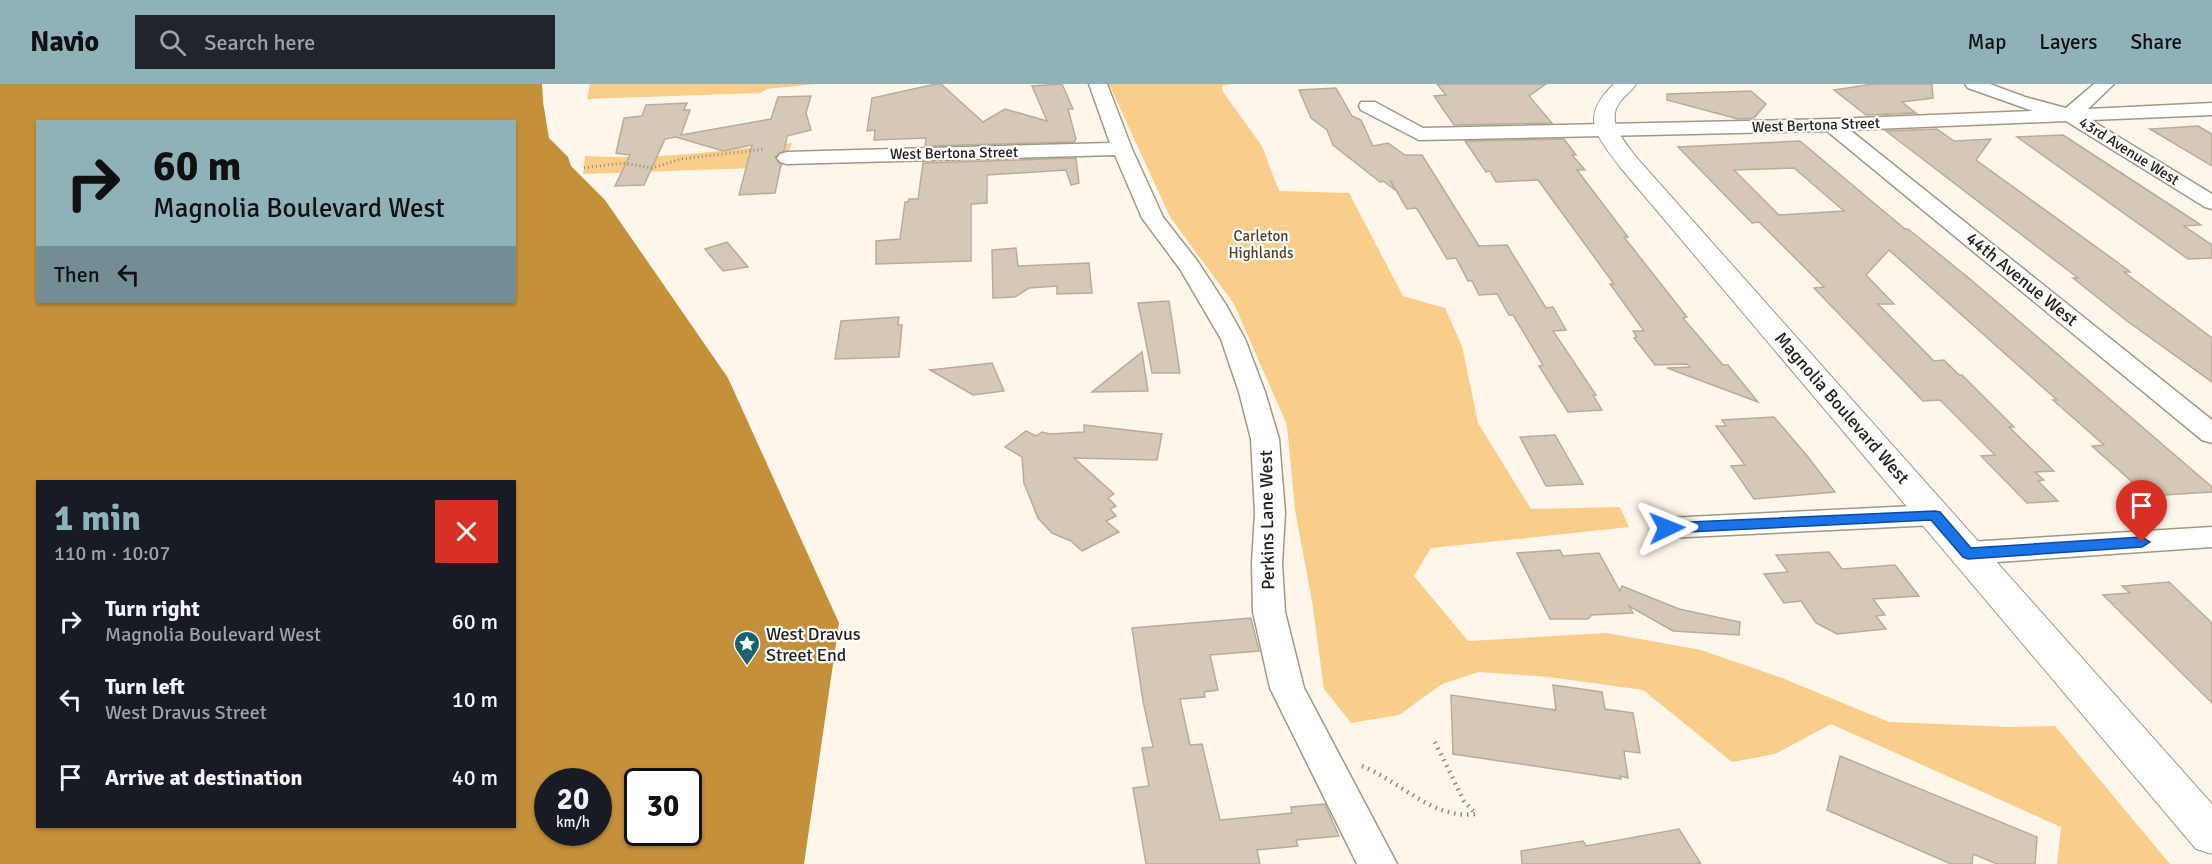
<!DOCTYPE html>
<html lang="en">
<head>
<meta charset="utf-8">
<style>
  :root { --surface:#171b24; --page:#20242c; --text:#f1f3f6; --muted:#9ea1a6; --accent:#8fb2b9 }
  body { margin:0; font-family:Signika,sans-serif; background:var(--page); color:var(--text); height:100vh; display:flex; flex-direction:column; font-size:22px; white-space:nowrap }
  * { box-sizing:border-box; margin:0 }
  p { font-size:20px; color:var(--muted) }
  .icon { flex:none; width:33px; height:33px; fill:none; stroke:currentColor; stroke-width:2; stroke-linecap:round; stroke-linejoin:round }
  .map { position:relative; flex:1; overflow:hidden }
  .side { position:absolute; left:36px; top:396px; width:480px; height:348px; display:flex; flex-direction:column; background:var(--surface); border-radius:0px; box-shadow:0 2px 4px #0004 }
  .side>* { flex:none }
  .top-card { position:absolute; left:36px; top:36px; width:480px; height:183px; border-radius:0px; box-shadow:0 2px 4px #0004; background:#8fb2b9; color:#111; overflow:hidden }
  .speed { position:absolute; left:534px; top:684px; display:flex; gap:12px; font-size:30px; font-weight:700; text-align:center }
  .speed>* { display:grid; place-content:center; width:78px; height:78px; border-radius:50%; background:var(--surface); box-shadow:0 2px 4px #0004; line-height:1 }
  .speed small { font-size:15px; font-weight:400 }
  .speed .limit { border:3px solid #111; border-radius:9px; background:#fff; color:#111 }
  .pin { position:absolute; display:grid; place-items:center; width:51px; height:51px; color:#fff; margin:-62px -26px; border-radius:50% 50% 50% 0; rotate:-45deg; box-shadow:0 0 6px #0007 }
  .pin .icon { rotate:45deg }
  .me { position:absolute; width:66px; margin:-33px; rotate:88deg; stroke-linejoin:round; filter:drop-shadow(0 0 4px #0008) }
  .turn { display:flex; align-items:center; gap:21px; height:126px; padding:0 18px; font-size:27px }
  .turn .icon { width:78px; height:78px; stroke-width:2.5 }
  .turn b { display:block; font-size:42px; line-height:51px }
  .then { display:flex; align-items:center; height:57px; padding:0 18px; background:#0003; gap:12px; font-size:22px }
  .round { display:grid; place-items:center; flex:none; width:63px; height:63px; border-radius:0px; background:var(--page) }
  .summary { display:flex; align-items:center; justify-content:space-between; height:102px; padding:0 18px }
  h1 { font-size:36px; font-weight:700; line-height:45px; color:var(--accent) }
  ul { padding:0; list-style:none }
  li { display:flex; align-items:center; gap:18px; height:78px; padding:0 18px }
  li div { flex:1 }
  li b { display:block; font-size:22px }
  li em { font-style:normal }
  header { display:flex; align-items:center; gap:36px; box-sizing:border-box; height:84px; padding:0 30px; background:var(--accent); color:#111 }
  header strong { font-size:28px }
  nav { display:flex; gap:33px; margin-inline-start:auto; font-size:21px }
  .search { width:420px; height:54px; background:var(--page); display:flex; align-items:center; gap:15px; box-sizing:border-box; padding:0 21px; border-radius:0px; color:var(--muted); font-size:22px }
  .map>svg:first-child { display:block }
  .green { fill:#fbcd8a }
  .water { fill:#c5903a; fill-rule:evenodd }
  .building { fill:#d5c8b6; stroke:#b9ac9a; stroke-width:1.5; fill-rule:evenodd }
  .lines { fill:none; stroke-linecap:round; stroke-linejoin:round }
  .street-casing { stroke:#a39785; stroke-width:3 }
  .secondary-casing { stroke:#a39785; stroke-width:2 }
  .path-far1 { stroke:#928b82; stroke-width:3; stroke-dasharray:1 3; stroke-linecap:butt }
  .path { stroke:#928b82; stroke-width:4.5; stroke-dasharray:1.5 5; stroke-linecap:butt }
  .street { fill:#fff; fill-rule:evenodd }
  .secondary { fill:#fff; fill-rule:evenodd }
  .route { fill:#1a73e8; stroke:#114b97; stroke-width:1.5 }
  .labels { text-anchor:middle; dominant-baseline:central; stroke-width:4.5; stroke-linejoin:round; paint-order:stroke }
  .far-street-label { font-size:15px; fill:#26211a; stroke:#fff }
  .far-park-label { font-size:15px; fill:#58411e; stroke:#fff }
  .street-label { font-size:18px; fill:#26211a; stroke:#fff }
  .poi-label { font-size:18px; fill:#26211a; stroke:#fff; text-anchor:start }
</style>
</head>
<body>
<header>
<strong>Navio</strong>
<div class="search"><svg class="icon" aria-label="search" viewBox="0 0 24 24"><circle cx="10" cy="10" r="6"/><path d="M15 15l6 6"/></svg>Search here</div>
<nav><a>Map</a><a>Layers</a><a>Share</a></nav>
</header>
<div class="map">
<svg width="2212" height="780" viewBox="0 0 2212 780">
  <rect width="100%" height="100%" fill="#fff6eb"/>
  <g class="green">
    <polygon points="590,0 815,0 767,5 760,9 587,15"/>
    <polygon points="1109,0 1231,0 1222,2 1223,8 1262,62 1279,107 1349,109 1403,212 1445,224 1462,262 1478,339 1531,425 1620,423 1629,443 1431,464 1414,492 1468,557 1607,549 1701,566 1782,594 1889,638 2011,643 2055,642 2170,780 2057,780 2061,743 1831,640 1775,670 1732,678 1643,606 1549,593 1479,588 1442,600 1399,631 1351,639 1324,605 1312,517 1295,426 1287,341 1234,220 1170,133"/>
    <path d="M792,59L782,83L583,90L585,72C657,76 721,67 792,59Z"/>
  </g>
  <path class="water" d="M0,0H542L543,18L549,54L568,73L571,82L605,116L728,294L839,539L804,780H0ZM38,38H514V218H38ZM38,398H514V742H38ZM548,698H598V748H548ZM638,698H688V748H638Z"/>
  <g class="building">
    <polygon points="936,0 941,0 983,38 1005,25 1047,37 1032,2 1062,0 1073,25 1068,25 1076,55 1074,58 925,62 926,54 874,56 875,46 867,47 872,14"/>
    <polygon points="1437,0 1546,0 1529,12 1552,39 1454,41 1434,12 1446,11"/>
    <polygon points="1873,0 1932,0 1933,14 1902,18 1916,29 1866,31 1834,6"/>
    <polygon points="1336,4 1352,32 1361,36 1373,62 1388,59 1405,71 1422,71 1479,162 1507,161 1546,224 1553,223 1566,246 1553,247 1596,311 1593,311 1602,326 1568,328 1539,282 1543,281 1513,231 1509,231 1497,210 1479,211 1472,197 1468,197 1456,174 1447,175 1419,128 1416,124 1407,125 1390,96 1395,106 1383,97 1380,98 1333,61 1327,46 1311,34 1299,6"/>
    <polygon points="1751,7 1766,20 1754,34 1738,35 1667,16 1667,10"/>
    <polygon points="811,12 806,29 811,46 787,52 784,67 775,73 781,81 775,109 739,111 752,61 723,67 676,53 665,55 644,101 615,102 630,71 616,69 624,34 642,32 646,21 687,19 684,26 690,26 681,51 771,35 778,13"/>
    <polygon points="2198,42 2212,50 2212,82 2150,45"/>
    <polygon points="1937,45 1954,57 1991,55 1976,76 2128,186 2130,188 2124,188 2212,254 2212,298 2127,237 2073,194 2078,194 1886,47"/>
    <polygon points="2063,51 2201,141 2184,142 2212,161 2212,174 2188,175 2017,53"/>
    <polygon points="1564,55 1576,71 1572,71 1585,86 1577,86 1628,153 1624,153 1687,233 1683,234 1723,281 1728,281 1758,318 1667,284 1690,283 1687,280 1655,281 1634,254 1637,253 1633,247 1644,247 1610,200 1614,200 1538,96 1496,98 1490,87 1486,88 1465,57"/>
    <path d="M1800,57L1905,145H1908L1970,195L2212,403V408L2148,412L2092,362L2104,361L2053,316H2057L1889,166L1866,191L1894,220H1878L1934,277L1944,276L1959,291H1962L2014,343H2009L2054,387L2035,388L2044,396L2038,397L2058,417L2027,419L1981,372L1995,371L1940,316L1923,317L1814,204L1824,203L1759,138L1752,139L1678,63ZM1794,84L1844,127L1779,131L1734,86Z"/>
    <polygon points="1076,74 1079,99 1071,101 1066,86 987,91 987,119 971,120 971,177 876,180 876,157 900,155 905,118 908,118 909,115 918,115 923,79"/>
    <polygon points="727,158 748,183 723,187 705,165"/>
    <polygon points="1016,164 1018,182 1089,179 1092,209 1057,210 1057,202 1029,204 1015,213 993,214 992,166"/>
    <polygon points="1169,217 1180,289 1152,289 1138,219"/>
    <polygon points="899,233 898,241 902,241 899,273 835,275 841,237"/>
    <polygon points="1142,268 1148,307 1092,308"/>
    <polygon points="992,279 1004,307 973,311 930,286"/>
    <polygon points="1774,333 1808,373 1835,408 1754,415 1731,382 1745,381 1716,342 1726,342 1722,336"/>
    <polygon points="1084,341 1162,350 1157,376 1074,374 1114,410 1108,414 1116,422 1110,425 1116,432 1106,437 1119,448 1082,467 1071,457 1052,449 1038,434 1024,399 1022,373 1005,363 1026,347 1036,352 1042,348 1050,350 1084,348"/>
    <polygon points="1555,351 1583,400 1546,402 1520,353"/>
    <polygon points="1560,466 1563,472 1599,469 1620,507 1622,502 1679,525 1740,538 1739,551 1673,547 1629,522 1633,529 1592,531 1588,535 1550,535 1517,469"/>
    <polygon points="1829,468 1842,485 1895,481 1919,512 1873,515 1885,531 1876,532 1886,545 1837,550 1816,539 1801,517 1784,519 1764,490 1788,488 1776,471"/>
    <polygon points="2169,498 2212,539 2212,619 2103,511 2130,509 2122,502"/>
    <polygon points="1251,534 1259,567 1210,571 1218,606 1204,608 1205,613 1180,615 1190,661 1202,660 1220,736 1292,729 1291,723 1325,720 1339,752 1296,756 1298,762 1257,766 1260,780 1146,780 1133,704 1149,702 1142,664 1153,663 1143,617 1132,544"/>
    <polygon points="1553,601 1602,608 1605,625 1633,629 1640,669 1624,667 1628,694 1620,692 1621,695 1453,670 1451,611 1556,626"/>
    <polygon points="1840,672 2037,753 2035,780 1997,780 1973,770 1972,780 1951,780 1827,726"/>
    <polygon points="1679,745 1701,780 1522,780 1521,767 1583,757 1586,762"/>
  </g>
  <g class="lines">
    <defs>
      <g id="street">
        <polygon points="1089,0 1107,0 1132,65 1163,133 1198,178 1226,221 1245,255 1265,308 1279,355 1285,429 1282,479 1285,528 1304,604 1397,780 1357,780 1270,604 1253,528 1252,479 1255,429 1251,355 1239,308 1221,255 1180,185 1142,134 1115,71 787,80 780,78 777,74 780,70 787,68 1110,59"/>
        <polygon points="1965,0 1990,0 2025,13 2066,24 2094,0 2114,0 2088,25 2212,19 2212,31 2091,36 2212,110 2212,125 2205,123 2066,37 1850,46 2212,336 2212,359 2202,356 1827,47 1419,56 1361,26 1359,22 1361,18 1375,18 1423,44 1832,35 2033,27 1968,4"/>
        <polygon points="1935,421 1945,424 1950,431 1945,438 1935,441 1667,454 1656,451 1652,444 1656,437 1667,434"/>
        <polygon points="2212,443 2212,463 1968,480 1957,477 1953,469 1957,461 1968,458"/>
      </g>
      <path id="secondary" d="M1614,0H1636C1632,7 1625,11 1620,18C1605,37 1625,58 1636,73L2212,720V770L2196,765L1620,83C1596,51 1579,33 1614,0Z"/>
    </defs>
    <use href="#street" class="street-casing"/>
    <use href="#secondary" class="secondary-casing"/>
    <polyline class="path-far1" points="584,84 623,79 652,84 681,75 765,65"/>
    <path class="path" d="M1362,682C1400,697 1433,736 1476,730L1464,717L1434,656"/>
    <use href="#street" class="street"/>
    <use href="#secondary" class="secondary"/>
  </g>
  <polygon class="route" points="1935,427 1940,428 1971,464 2142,453 2150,458 2142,463 1968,475 1963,473 1931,436 1667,449 1660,444 1667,439"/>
  <defs>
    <symbol id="sight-pin" viewBox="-11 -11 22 30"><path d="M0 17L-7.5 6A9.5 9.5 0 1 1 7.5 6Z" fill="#18636f" stroke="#fff"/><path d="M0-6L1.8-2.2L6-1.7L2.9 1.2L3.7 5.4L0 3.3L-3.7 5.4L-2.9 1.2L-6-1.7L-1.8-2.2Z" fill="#fff"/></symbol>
  </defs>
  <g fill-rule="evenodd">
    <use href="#sight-pin" x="732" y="545" width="30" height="40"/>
  </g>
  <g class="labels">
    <g class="far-street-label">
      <text transform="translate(1816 41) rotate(-2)">West Bertona Street</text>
      <text transform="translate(2129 67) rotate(32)">43rd Avenue West</text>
      <text transform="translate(954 69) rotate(-1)">West Bertona Street</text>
    </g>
    <g class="far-park-label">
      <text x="1261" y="152">Carleton<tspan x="1261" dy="17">Highlands</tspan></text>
    </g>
    <g class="street-label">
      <text transform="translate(2022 195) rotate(39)">44th Avenue West</text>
      <text transform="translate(1842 324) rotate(49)">Magnolia Boulevard West</text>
      <text transform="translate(1267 436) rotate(-91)">Perkins Lane West</text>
    </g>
    <g class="poi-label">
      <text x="766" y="550">West Dravus<tspan x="766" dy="21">Street End</tspan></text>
    </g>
  </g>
</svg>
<div class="speed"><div>20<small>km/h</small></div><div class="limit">30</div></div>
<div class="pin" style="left:2142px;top:458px;background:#d93025"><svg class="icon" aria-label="arrive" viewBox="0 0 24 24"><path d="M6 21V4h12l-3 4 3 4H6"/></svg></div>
<svg class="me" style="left:1667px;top:444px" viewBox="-20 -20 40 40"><path d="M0-17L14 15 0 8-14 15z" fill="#1a73e8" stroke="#fff" stroke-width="4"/></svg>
<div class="top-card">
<div class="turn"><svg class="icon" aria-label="right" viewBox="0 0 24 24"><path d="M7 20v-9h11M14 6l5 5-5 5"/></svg><div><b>60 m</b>Magnolia Boulevard West</div></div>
<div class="then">Then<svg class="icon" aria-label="left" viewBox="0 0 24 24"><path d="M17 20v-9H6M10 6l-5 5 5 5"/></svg></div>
</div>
<section class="side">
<div class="summary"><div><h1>1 min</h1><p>110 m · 10:07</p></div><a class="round" style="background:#d93025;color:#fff"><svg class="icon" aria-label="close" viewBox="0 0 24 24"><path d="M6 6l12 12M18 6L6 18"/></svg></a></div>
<ul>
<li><svg class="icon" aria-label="right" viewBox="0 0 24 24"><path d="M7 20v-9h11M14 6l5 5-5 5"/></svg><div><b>Turn right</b><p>Magnolia Boulevard West</p></div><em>60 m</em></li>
<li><svg class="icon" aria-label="left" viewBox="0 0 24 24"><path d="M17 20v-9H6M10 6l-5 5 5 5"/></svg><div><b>Turn left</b><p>West Dravus Street</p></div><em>10 m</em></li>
<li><svg class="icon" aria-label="arrive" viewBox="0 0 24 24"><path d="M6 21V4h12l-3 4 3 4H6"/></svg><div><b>Arrive at destination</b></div><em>40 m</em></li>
</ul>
</section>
</div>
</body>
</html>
